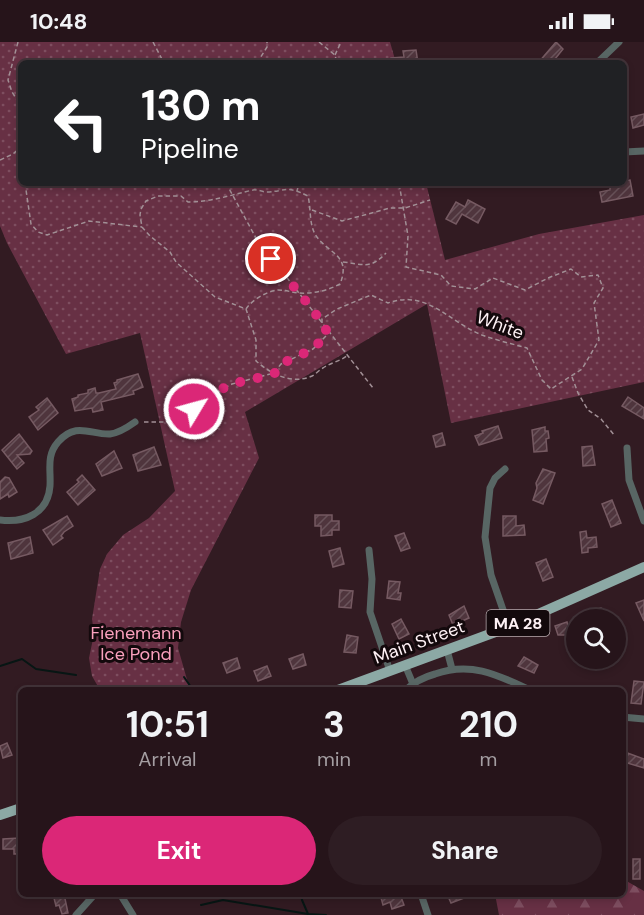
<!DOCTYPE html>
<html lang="en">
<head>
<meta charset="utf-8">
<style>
  :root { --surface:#26141a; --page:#2e1d23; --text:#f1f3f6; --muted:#a49ea2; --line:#423339; --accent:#db2777 }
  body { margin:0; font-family:"DM Sans",sans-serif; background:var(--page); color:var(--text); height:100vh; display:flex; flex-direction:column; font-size:22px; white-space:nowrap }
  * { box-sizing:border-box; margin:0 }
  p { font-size:20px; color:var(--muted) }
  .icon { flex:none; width:33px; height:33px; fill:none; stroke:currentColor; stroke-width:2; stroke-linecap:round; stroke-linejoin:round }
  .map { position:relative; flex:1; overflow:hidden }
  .panel { position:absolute; left:18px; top:645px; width:608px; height:210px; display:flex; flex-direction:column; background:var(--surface); border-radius:9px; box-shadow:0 3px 9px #0003,0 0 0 2px var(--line) }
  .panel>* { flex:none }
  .top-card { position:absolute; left:18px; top:18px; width:609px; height:126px; border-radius:9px; box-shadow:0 3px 9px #0003,0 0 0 2px var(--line); background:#202124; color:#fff; overflow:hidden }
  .fabs { position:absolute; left:566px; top:567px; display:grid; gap:12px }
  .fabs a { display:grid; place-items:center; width:60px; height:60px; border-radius:50%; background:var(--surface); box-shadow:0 3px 9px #0003,0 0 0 2px var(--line); font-size:30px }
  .pin { position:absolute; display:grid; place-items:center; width:51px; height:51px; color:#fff; margin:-26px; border:3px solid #fff; border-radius:50%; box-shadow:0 2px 6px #0007 }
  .me { position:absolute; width:66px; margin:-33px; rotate:53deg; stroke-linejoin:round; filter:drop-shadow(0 0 4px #0008) }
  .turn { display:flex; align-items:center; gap:21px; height:126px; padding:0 24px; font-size:27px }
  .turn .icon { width:78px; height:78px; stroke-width:2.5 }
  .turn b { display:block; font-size:42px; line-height:51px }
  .eta { display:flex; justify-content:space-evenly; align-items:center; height:102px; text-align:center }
  .eta b { font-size:36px; font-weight:700; line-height:42px }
  .action { display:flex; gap:12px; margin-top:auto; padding:12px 24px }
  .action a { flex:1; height:69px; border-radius:36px; background:var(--accent); color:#fff; font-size:24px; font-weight:700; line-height:69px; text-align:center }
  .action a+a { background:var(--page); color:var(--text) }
  .status { display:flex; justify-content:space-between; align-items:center; height:42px; padding:0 30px; background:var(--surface); direction:ltr }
  .status svg { height:16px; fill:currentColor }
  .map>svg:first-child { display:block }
  .forest { fill:url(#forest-firs) }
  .park { fill:url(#park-dots) }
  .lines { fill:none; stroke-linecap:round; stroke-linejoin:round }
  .stream { stroke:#071614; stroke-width:2 }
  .building { fill:url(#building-hatch); stroke:#765a62; stroke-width:1.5 }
  .path { stroke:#a29096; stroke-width:1.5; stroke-dasharray:4.5 3; stroke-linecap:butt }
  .street { stroke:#586664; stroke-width:7 }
  .primary { stroke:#8ca9a5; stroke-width:10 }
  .route { stroke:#db2777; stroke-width:10; stroke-dasharray:0 18 }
  .labels { text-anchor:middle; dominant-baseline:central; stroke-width:6; stroke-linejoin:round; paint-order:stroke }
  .shield { fill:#13090c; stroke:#b8abaf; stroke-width:1.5 }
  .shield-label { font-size:16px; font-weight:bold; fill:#fef1f5 }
  .street-label { font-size:18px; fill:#fef1f5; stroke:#13090c }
  .park-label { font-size:18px; fill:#faa0bd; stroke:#13090c }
</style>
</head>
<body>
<div class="status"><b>10:48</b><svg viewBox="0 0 49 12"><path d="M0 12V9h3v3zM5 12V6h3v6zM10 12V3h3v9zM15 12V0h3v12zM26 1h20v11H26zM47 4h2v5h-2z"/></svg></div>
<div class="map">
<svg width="644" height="873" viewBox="0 0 644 873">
  <defs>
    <pattern id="forest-firs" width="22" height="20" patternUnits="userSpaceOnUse" patternTransform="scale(1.5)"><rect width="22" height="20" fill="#673044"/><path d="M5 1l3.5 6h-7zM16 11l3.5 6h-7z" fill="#7e4e60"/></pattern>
    <pattern id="park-dots" width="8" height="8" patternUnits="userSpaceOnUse" patternTransform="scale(1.5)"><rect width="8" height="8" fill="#673044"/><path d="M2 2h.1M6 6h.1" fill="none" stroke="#7e4e60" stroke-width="1.8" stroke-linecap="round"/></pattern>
    <pattern id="building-hatch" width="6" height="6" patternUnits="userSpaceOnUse" patternTransform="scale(1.5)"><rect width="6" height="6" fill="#4f353d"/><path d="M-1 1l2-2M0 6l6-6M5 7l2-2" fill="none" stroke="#69535a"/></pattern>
  </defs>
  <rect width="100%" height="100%" fill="#321b22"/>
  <polygon class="forest" points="623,837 644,849 644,873 499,873 495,852 622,852"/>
  <polygon class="park" points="0,0 390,0 396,21 21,21 21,141 426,141 445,218 539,192 644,173 644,340 451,381 427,262 245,370 259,416 191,548 181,580 178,606 190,648 100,648 92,634 89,616 94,592 92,577 100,527 107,512 123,493 149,476 175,449 140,291 66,312 7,201 0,184"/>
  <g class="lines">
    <g class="stream">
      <polyline points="0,624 22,617 36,627 76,633"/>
      <polyline points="184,635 193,648"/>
      <polyline points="301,852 302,858 308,872"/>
      <polyline points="201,863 223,858 308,872 326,873"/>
    </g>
  </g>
  <g class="building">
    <polygon points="556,0 563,7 555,17 559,21 538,21"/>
    <polygon points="416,8 418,21 391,21 391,16 404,15 403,9"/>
    <polygon points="644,72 644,83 633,86 631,75"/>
    <polygon points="630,138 633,154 602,160 600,150 610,148 610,145 623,143 624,139"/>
    <polygon points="468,158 485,167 478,181 462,172 456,182 446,177 456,160 465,165"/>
    <polygon points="138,332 143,345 133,349 134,352 101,360 103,368 93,370 92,366 75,369 72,357 78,355 78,353 88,351 88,348 95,346 96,351 99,351 116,347 114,341 117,340 117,338"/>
    <polygon points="628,355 644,366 644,377 622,364"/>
    <polygon points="47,356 58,371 38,388 29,375 39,368 36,365"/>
    <polygon points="498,384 502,396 479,403 475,394 483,391 482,389"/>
    <polygon points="545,385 545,389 548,389 549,396 546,397 547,409 534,410 532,388"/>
    <polygon points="442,391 445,403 436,405 433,394"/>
    <polygon points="19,392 32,409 30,412 17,413 24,421 17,427 2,408"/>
    <polygon points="592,404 595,423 583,424 582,405"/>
    <polygon points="154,405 161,423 138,429 133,413"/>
    <polygon points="114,409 122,426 102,434 96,422"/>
    <polygon points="543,427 555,431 543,462 533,458 537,446 536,441"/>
    <polygon points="82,433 95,448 78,463 67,450 79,440 77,438"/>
    <polygon points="5,435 9,436 17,450 9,455 8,452 0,457 0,440"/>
    <polygon points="612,458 621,481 611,485 602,462"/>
    <polygon points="315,473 332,473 332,479 339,479 339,488 332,488 332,493 321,494 321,484 315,484"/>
    <polygon points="67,474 73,484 64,490 61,494 63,496 53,503 43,488"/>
    <polygon points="503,474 516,474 516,484 524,483 525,493 503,494"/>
    <polygon points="586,489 587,496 596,495 597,505 588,506 588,510 582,511 580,490"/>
    <polygon points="404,491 410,506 401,509 395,494"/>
    <polygon points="30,495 33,511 11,517 8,501"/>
    <polygon points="340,506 344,522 333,525 329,509"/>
    <polygon points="546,517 553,535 543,539 536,521"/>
    <polygon points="389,539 400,540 398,551 401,551 400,558 387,556"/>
    <polygon points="340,548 353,549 351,566 339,565"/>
    <polygon points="644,558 644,579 636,561"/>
    <polygon points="464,564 469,576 453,583 449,573"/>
    <polygon points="601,566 604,573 599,575 600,578 592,578 588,570"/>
    <polygon points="401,577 409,592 399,597 392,582"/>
    <polygon points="567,580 568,584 571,583 574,592 576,592 576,614 568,593 558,593 555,584"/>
    <polygon points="347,593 358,595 356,611 344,610"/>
    <polygon points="303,612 306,623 293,627 289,617"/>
    <polygon points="524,615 538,623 534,631 518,624"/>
    <polygon points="237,616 240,626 227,631 223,621"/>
    <polygon points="267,624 271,634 258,639 254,629"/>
    <polygon points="634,639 644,640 641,662 631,661"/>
    <polygon points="7,701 12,713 3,716 0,704"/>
    <polygon points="622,709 644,717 644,726 624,720 625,716 622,716"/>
    <polygon points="19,796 20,812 14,812 14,807 3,807 3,797"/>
    <rect x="633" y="817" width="7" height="20"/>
    <polygon points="53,852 64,852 68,871 62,872 59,863 56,864"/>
    <polygon points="380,852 400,852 404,863 392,867 390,860 383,863"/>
    <polygon points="447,852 472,852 472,853 451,861"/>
  </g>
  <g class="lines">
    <g class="path">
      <polyline points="18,0 8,38 12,50 21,64"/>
      <polyline points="153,0 164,21"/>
      <polyline points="319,0 335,13 337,21"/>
      <polyline points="335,13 341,0"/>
      <polyline points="257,21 267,5 267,0"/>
      <polyline points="0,118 13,112 21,105"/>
      <polyline points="25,141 31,182 38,190 47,193 89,179 142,185"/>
      <polyline points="226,141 256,196 373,346"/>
      <polyline points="297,149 299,141"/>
      <polyline points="312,168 342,179 390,166 405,166 430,158"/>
      <path d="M343,220C363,222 370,228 386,211"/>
      <path d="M246,267C252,258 267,249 278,248C285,248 291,250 298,251C312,252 327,249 340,242C352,212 327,212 315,192C309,181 311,166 308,154C286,143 287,149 267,150C262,150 257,147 253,148C230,153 212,160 188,160L181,154H158L146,159L141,167L140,173L142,185L150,194L170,210L176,220L215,255L246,267L256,298V319C271,332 292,343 312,334C316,332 319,328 323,326C332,320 341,319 348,313"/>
      <path d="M322,281V277L337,267L371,253L388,261C427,247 449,280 482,293C496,298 512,302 527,306L542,338L551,347L582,327L599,298L594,261L603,246L598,233L581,235L571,227L548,236L525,248L493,236L475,247L451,244L441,233L406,225L408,194L399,141"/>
      <polyline points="572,335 578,351 588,368 601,377 615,394"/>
      <polyline points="144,380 166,380 175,377 194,367 222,347 232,342 274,331 281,322 313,307 328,292"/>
    </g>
    <g class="street">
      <polyline points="597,21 619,0"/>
      <polyline points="624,110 644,109"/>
      <polyline points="627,406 629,438 644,479"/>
      <polyline points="505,427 495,436 490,446 485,495 491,533 509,585"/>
      <path d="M0,478C24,481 48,472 50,444C51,427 46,414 58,400C76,379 91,393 110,392C119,391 128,385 135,380"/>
      <polyline points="369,508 372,537 370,570 390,629"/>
      <polyline points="447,608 452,627"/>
      <polyline points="405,623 413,642"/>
      <path d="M406,648C414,640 424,635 435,632C471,619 498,633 530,648"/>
      <polyline points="622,675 644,677"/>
      <polyline points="120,852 133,873"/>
      <polyline points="421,852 428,873"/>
      <polyline points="76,873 95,852"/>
    </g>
    <g class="primary">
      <polyline points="338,648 509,585 644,525"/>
      <polyline points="0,773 21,766"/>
    </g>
  </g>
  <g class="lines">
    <polyline class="route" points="194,367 222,347 232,342 274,332 281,322 313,307 328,291 313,268 271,217"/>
  </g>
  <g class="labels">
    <rect class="shield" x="486.5" y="568" width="63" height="26" rx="4.5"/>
    <g class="shield-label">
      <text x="518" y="581">MA 28</text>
    </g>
    <g class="street-label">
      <text transform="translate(500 283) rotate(21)">White</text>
      <text transform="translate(419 600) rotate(-20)">Main Street</text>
    </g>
    <g class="park-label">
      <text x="136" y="591">Fienemann<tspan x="136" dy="21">Ice Pond</tspan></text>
    </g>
  </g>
</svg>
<div class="fabs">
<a><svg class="icon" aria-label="search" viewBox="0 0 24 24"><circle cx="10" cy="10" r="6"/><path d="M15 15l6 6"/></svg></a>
</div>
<div class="pin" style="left:271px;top:217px;background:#d93025"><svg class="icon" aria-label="arrive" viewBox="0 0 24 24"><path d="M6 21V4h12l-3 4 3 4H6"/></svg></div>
<svg class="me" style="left:194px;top:367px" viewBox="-20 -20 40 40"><circle r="17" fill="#db2777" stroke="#fff" stroke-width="3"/><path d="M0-11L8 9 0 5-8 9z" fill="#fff"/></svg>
<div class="top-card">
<div class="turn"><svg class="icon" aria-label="left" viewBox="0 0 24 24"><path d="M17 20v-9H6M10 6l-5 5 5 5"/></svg><div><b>130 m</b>Pipeline</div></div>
</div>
<section class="panel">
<div class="eta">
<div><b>10:51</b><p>Arrival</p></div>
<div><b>3</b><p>min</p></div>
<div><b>210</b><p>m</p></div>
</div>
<div class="action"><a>Exit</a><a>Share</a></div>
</section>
</div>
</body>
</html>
